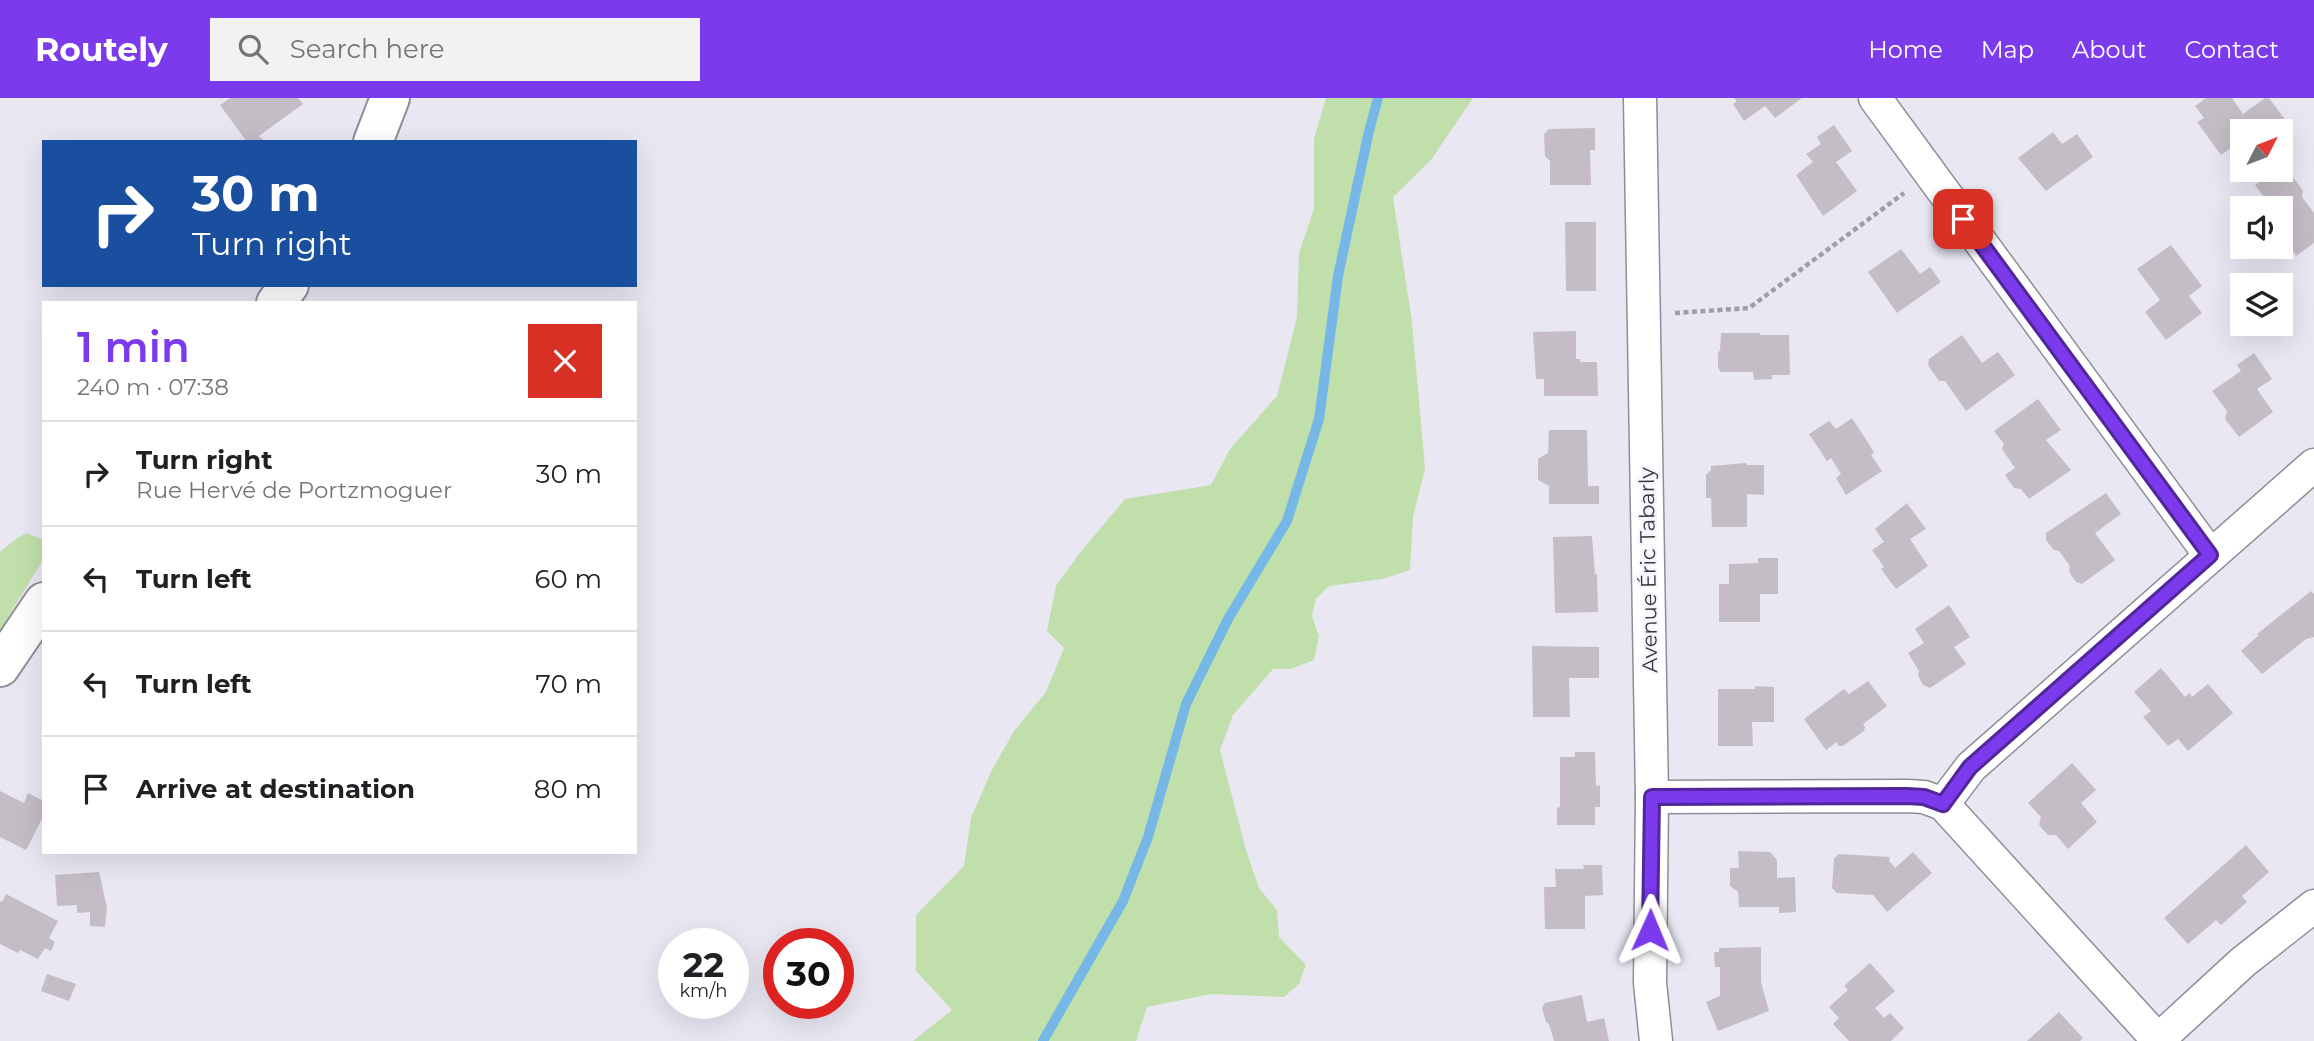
<!DOCTYPE html>
<html lang="en">
<head>
<meta charset="utf-8">
<style>
  :root { --surface:#fff; --page:#f2f2f2; --text:#202124; --muted:#757577; --line:#e0e0e0; --accent:#7c3aed }
  body { margin:0; font-family:Montserrat,sans-serif; background:var(--page); color:var(--text); height:100vh; display:flex; flex-direction:column; font-size:26px; white-space:nowrap }
  * { box-sizing:border-box; margin:0 }
  p { font-size:23px; color:var(--muted) }
  .icon { flex:none; width:38px; height:38px; fill:none; stroke:currentColor; stroke-width:2; stroke-linecap:round; stroke-linejoin:round }
  .map { position:relative; flex:1; overflow:hidden }
  .sheet { position:absolute; left:42px; top:203px; width:595px; height:553px; display:flex; flex-direction:column; background:var(--surface); border-radius:0px; box-shadow:0 7px 28px #0002 }
  .sheet>* { flex:none }
  .banner { position:absolute; left:42px; top:42px; width:595px; height:147px; border-radius:0px; box-shadow:0 7px 28px #0002; background:#1a4fa0; color:#fff; overflow:hidden }
  .needle { width:46px; rotate:48deg }
  .fabs { position:absolute; left:2230px; top:21px; display:grid; gap:14px }
  .fabs a { display:grid; place-items:center; width:63px; height:63px; border-radius:0px; background:var(--surface); box-shadow:0 7px 28px #0002; font-size:35px }
  .speed { position:absolute; left:658px; top:830px; display:flex; gap:14px; font-size:35px; font-weight:700; text-align:center }
  .speed>* { display:grid; place-content:center; width:91px; height:91px; border-radius:50%; background:var(--surface); box-shadow:0 7px 28px #0002; line-height:1 }
  .speed small { font-size:18px; font-weight:400 }
  .speed .limit { border:10px solid #d22; background:#fff; color:#111 }
  .pin { position:absolute; display:grid; place-items:center; width:60px; height:60px; color:#fff; margin:-30px; border-radius:14px; box-shadow:0 4px 10px #0006 }
  .me { position:absolute; width:77px; margin:-38px; rotate:1deg; stroke-linejoin:round; filter:drop-shadow(0 0 5px #0008) }
  .turn { display:flex; align-items:center; gap:24px; height:147px; padding:0 35px; font-size:32px }
  .turn .icon { width:91px; height:91px; stroke-width:2.5 }
  .turn b { display:block; font-size:49px; line-height:60px }
  .round { display:grid; place-items:center; flex:none; width:74px; height:74px; border-radius:0px; background:var(--page) }
  .headline { display:flex; align-items:center; justify-content:space-between; height:119px; padding:0 35px }
  h1 { font-size:42px; font-weight:600; line-height:52px; color:var(--accent) }
  ul { padding:0; list-style:none }
  li { display:flex; align-items:center; gap:21px; height:105px; padding:0 35px; border-top:2px solid var(--line) }
  li div { flex:1 }
  li b { display:block; font-size:26px }
  li em { font-style:normal }
  header { display:flex; align-items:center; gap:42px; box-sizing:border-box; height:98px; padding:0 35px; background:var(--accent); color:#fff }
  header strong { font-size:33px }
  nav { display:flex; gap:38px; margin-inline-start:auto; font-size:24px }
  .search { width:490px; height:63px; background:var(--page); display:flex; align-items:center; gap:18px; box-sizing:border-box; padding:0 24px; border-radius:0px; color:var(--muted); font-size:26px }
  .map>svg:first-child { display:block }
  .green { fill:#c1dfab }
  .lines { fill:none; stroke-linecap:round; stroke-linejoin:round }
  .stream { stroke:#75b7e6; stroke-width:10 }
  .building { fill:#c5bdc6 }
  .minor-casing { stroke:#8f8d97; stroke-width:35 }
  .tertiary-casing { stroke:#8f8d97; stroke-width:42 }
  .path { stroke:#9e9da5; stroke-width:4.5; stroke-dasharray:5 3.5; stroke-linecap:butt }
  .minor { stroke:#fff; stroke-width:32 }
  .tertiary { stroke:#fff; stroke-width:38 }
  .route-casing { stroke:#51269a; stroke-width:18 }
  .route { stroke:#7c3aed; stroke-width:12 }
  .labels { text-anchor:middle; dominant-baseline:central; stroke-width:5; stroke-linejoin:round; paint-order:stroke }
  .street-label { font-size:21px; fill:#37363b; stroke:#f6f4fd }
</style>
</head>
<body>
<header>
<strong>Routely</strong>
<div class="search"><svg class="icon" aria-label="search" viewBox="0 0 24 24"><circle cx="10" cy="10" r="6"/><path d="M15 15l6 6"/></svg>Search here</div>
<nav><a>Home</a><a>Map</a><a>About</a><a>Contact</a></nav>
</header>
<div class="map">
<svg width="2314" height="943" viewBox="0 0 2314 943">
  <rect width="100%" height="100%" fill="#e9e7f2"/>
  <g class="green">
    <polygon points="1326,0 1473,0 1431,62 1393,99 1412,224 1425,370 1413,419 1410,472 1382,481 1329,488 1316,501 1312,518 1319,538 1314,562 1291,571 1273,571 1233,617 1220,652 1246,752 1259,790 1277,812 1279,839 1306,867 1299,886 1284,899 1211,896 1147,909 1136,943 913,943 952,912 916,873 916,817 964,768 971,720 991,674 1014,633 1046,594 1064,550 1047,533 1056,488 1079,456 1125,401 1211,387 1230,351 1277,298 1297,219 1299,155 1314,111 1314,41"/>
    <polygon points="27,435 44,442 44,456 41,465 0,532 0,454 17,440"/>
  </g>
  <g class="lines">
    <polyline class="stream" points="1043,943 1123,803 1148,739 1186,606 1228,521 1287,423 1319,321 1338,178 1369,33 1378,0"/>
  </g>
  <g class="building">
    <polygon points="230,0 298,0 303,6 259,38 263,42 261,44 247,44 220,7"/>
    <polygon points="1734,0 1802,0 1775,20 1765,8 1744,23 1733,6 1737,3"/>
    <polygon points="2206,0 2232,0 2243,16 2265,0 2269,0 2286,23 2272,33 2242,33 2242,42 2221,57 2197,24 2204,20 2195,8"/>
    <polygon points="1834,27 1852,53 1836,64 1857,93 1823,118 1796,77 1813,64 1806,56 1821,46 1817,39"/>
    <polygon points="1595,30 1595,52 1590,52 1591,87 1550,87 1550,63 1545,58 1544,36 1549,31"/>
    <polygon points="2053,34 2062,46 2077,36 2093,59 2046,93 2018,60"/>
    <polygon points="2284,66 2303,93 2302,99 2314,115 2314,145 2296,158 2280,136 2280,110 2257,110 2267,103 2255,87 2276,72 2280,72"/>
    <polygon points="1565,124 1596,124 1596,193 1566,193"/>
    <polygon points="2171,147 2202,188 2189,198 2202,215 2166,242 2145,214 2160,202 2137,171"/>
    <polygon points="1901,151 1920,176 1930,169 1941,184 1897,215 1868,174"/>
    <polygon points="1576,233 1576,261 1580,261 1580,264 1597,264 1598,298 1544,298 1544,281 1536,281 1533,234"/>
    <polygon points="1721,235 1760,235 1760,237 1789,237 1790,277 1772,277 1772,281 1754,282 1753,274 1721,274 1718,270 1718,255 1720,252"/>
    <polygon points="1962,237 1982,265 1998,254 2015,277 1966,313 1945,283 1939,283 1928,267 1929,261"/>
    <polygon points="2254,255 2272,281 2257,291 2273,314 2239,339 2225,321 2227,313 2212,293 2241,273 2237,267"/>
    <polygon points="2038,301 2061,332 2046,342 2071,372 2029,401 2021,391 2014,390 2005,377 2015,370 2002,351 2004,346 1994,333"/>
    <polygon points="1852,320 1874,354 1871,357 1882,373 1846,397 1836,380 1841,376 1831,360 1827,363 1809,336 1829,323 1836,331"/>
    <polygon points="1549,332 1587,332 1588,388 1599,388 1599,406 1549,406 1549,388 1538,382 1538,361 1548,355"/>
    <polygon points="1746,365 1747,367 1764,367 1764,397 1747,396 1747,429 1712,429 1711,400 1706,400 1706,377 1711,372 1711,368"/>
    <polygon points="2106,395 2121,416 2095,435 2115,462 2082,486 2076,484 2069,474 2070,468 2059,453 2054,452 2046,442 2046,435"/>
    <polygon points="1907,405 1926,431 1910,441 1928,468 1896,491 1881,471 1884,469 1872,452 1884,444 1875,431"/>
    <polygon points="1592,438 1595,476 1597,476 1598,514 1555,515 1553,439"/>
    <polygon points="1758,460 1778,460 1778,496 1760,496 1760,524 1719,524 1719,486 1729,486 1729,466 1758,465"/>
    <polygon points="2311,493 2314,496 2314,539 2306,541 2262,576 2241,553 2259,537 2257,536"/>
    <polygon points="1949,507 1970,539 1954,549 1966,566 1930,590 1923,587 1918,577 1919,573 1908,555 1924,545 1915,531"/>
    <polygon points="1532,548 1599,549 1599,580 1569,580 1570,619 1533,619"/>
    <polygon points="2161,570 2185,599 2190,595 2192,599 2208,586 2233,615 2188,653 2178,641 2168,648 2143,619 2151,613 2134,594"/>
    <polygon points="1868,583 1887,608 1863,626 1865,629 1864,633 1843,648 1838,648 1837,644 1826,652 1804,621 1844,591 1849,596"/>
    <polygon points="1755,588 1774,589 1774,624 1752,624 1753,648 1718,648 1718,591 1755,591"/>
    <polygon points="1575,654 1595,654 1596,688 1600,687 1600,709 1595,709 1595,727 1557,727 1557,710 1560,709 1560,659 1575,659"/>
    <polygon points="2072,665 2096,692 2081,705 2097,724 2068,751 2056,737 2048,737 2039,727 2041,719 2028,705"/>
    <polygon points="0,693 24,705 28,695 44,703 42,715 44,717 26,752 0,739"/>
    <polygon points="2246,747 2269,774 2242,798 2247,804 2221,827 2216,822 2188,846 2164,820"/>
    <polygon points="1738,753 1770,754 1777,762 1777,780 1795,779 1796,814 1779,815 1779,809 1739,809 1738,794 1730,788 1730,770 1739,770"/>
    <polygon points="1913,754 1932,775 1887,814 1873,797 1837,795 1832,790 1834,760 1839,756 1890,759 1889,763 1895,770"/>
    <polygon points="1583,767 1602,767 1603,797 1585,798 1585,831 1545,831 1544,789 1556,789 1555,771 1584,771"/>
    <polygon points="99,774 107,810 105,829 90,828 90,814 77,815 77,807 57,808 55,777"/>
    <polygon points="6,796 58,823 49,840 55,844 51,853 45,850 38,861 20,852 18,855 0,846 0,803 2,804"/>
    <polygon points="1761,849 1761,884 1769,913 1718,933 1706,904 1720,898 1720,869 1715,869 1714,854 1719,854 1719,850"/>
    <polygon points="1870,865 1895,893 1875,910 1884,920 1890,915 1904,930 1891,943 1849,943 1833,926 1839,920 1829,909 1848,892 1844,888"/>
    <polygon points="47,876 76,886 69,903 41,893"/>
    <polygon points="1582,897 1587,924 1604,920 1609,943 1554,943 1549,926 1546,924 1542,910 1545,905"/>
    <polygon points="2059,914 2083,940 2080,943 2027,943"/>
  </g>
  <g class="lines">
    <defs>
      <g id="minor">
        <polyline points="1640,0 1652,699 1650,885 1656,943"/>
        <polyline points="1875,0 2210,457"/>
        <polyline points="1652,699 1907,698 1924,699 1943,706 2158,942"/>
        <polyline points="1943,706 1971,669 2314,367"/>
        <polyline points="2157,943 2243,864 2314,808"/>
      </g>
      <g id="tertiary">
        <polyline points="373,44 390,0"/>
        <polyline points="276,205 289,187"/>
        <polyline points="0,569 44,504"/>
      </g>
    </defs>
    <use href="#minor" class="minor-casing"/>
    <use href="#tertiary" class="tertiary-casing"/>
    <polyline class="path" points="1675,215 1749,210 1904,95"/>
    <use href="#minor" class="minor"/>
    <use href="#tertiary" class="tertiary"/>
  </g>
  <g class="lines">
    <defs>
      <polyline id="route" points="1650,832 1652,699 1907,698 1924,699 1943,706 1970,669 2210,457 1963,121"/>
    </defs>
    <use href="#route" class="route-casing"/>
    <use href="#route" class="route"/>
  </g>
  <g class="labels">
    <g class="street-label">
      <text transform="translate(1648 472) rotate(-91)">Avenue Éric Tabarly</text>
    </g>
  </g>
</svg>
<div class="fabs">
<a><svg class="needle" viewBox="-14 -14 28 28"><path d="M0-13l5 13h-10z" fill="#e53935"/><path d="M0 13l5-13h-10z" fill="#757577"/></svg></a>
<a><svg class="icon" aria-label="sound" viewBox="0 0 24 24"><path d="M4 9h4l5-4v14l-5-4H4zM17 9q2 3 0 6"/></svg></a>
<a><svg class="icon" aria-label="layers" viewBox="0 0 24 24"><path d="M12 4l9 5-9 5-9-5zM3 14l9 5 9-5"/></svg></a>
</div>
<div class="speed"><div>22<small>km/h</small></div><div class="limit">30</div></div>
<div class="pin" style="left:1963px;top:121px;background:#d93025"><svg class="icon" aria-label="arrive" viewBox="0 0 24 24"><path d="M6 21V4h12l-3 4 3 4H6"/></svg></div>
<svg class="me" style="left:1650px;top:832px" viewBox="-20 -20 40 40"><path d="M0-17L14 15 0 8-14 15z" fill="#7c3aed" stroke="#fff" stroke-width="4"/></svg>
<div class="banner">
<div class="turn"><svg class="icon" aria-label="right" viewBox="0 0 24 24"><path d="M7 20v-9h11M14 6l5 5-5 5"/></svg><div><b>30 m</b>Turn right</div></div>
</div>
<section class="sheet">
<div class="headline"><div><h1>1 min</h1><p>240 m · 07:38</p></div><a class="round" style="background:#d93025;color:#fff"><svg class="icon" aria-label="close" viewBox="0 0 24 24"><path d="M6 6l12 12M18 6L6 18"/></svg></a></div>
<ul>
<li><svg class="icon" aria-label="right" viewBox="0 0 24 24"><path d="M7 20v-9h11M14 6l5 5-5 5"/></svg><div><b>Turn right</b><p>Rue Hervé de Portzmoguer</p></div><em>30 m</em></li>
<li><svg class="icon" aria-label="left" viewBox="0 0 24 24"><path d="M17 20v-9H6M10 6l-5 5 5 5"/></svg><div><b>Turn left</b></div><em>60 m</em></li>
<li><svg class="icon" aria-label="left" viewBox="0 0 24 24"><path d="M17 20v-9H6M10 6l-5 5 5 5"/></svg><div><b>Turn left</b></div><em>70 m</em></li>
<li><svg class="icon" aria-label="arrive" viewBox="0 0 24 24"><path d="M6 21V4h12l-3 4 3 4H6"/></svg><div><b>Arrive at destination</b></div><em>80 m</em></li>
</ul>
</section>
</div>
</body>
</html>
